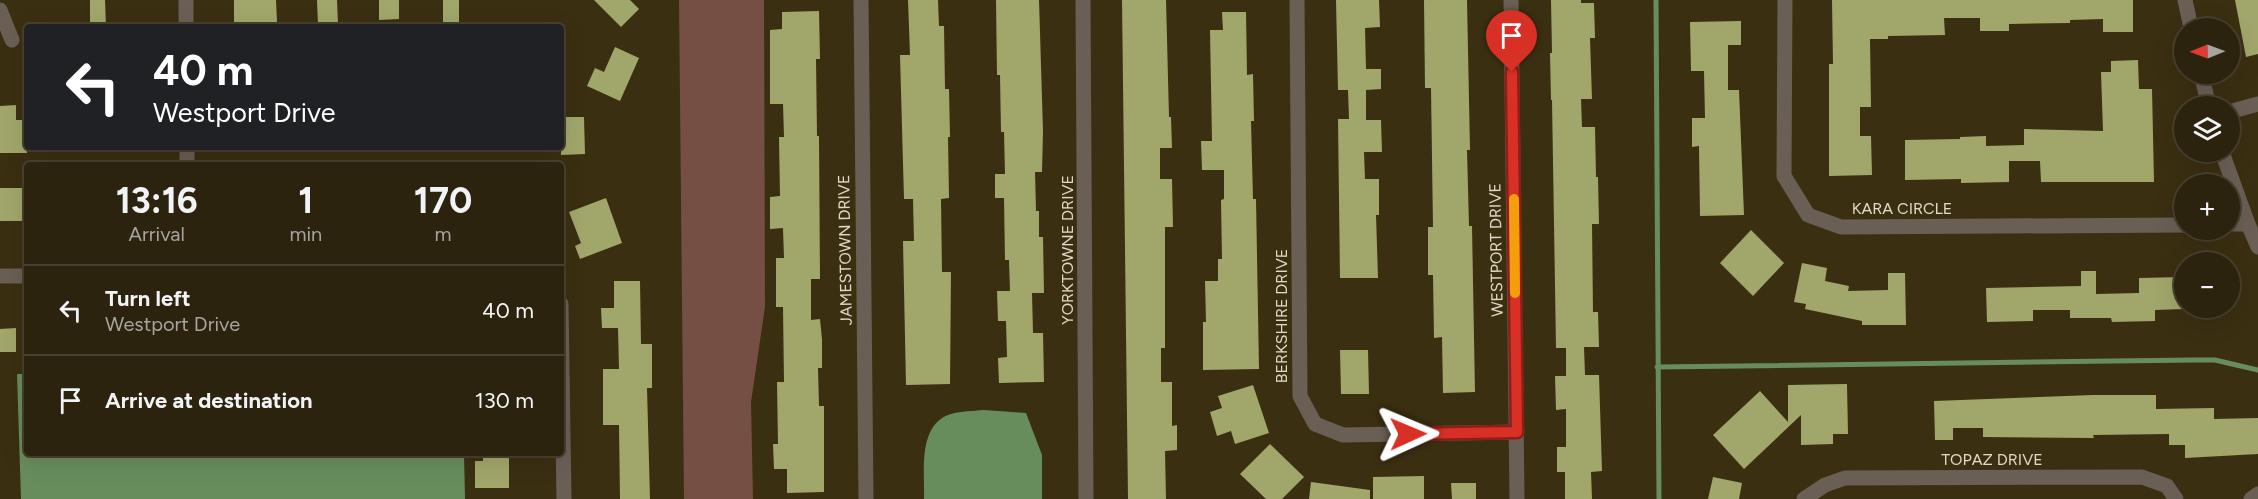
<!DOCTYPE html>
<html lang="en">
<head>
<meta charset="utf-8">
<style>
  :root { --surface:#2c230e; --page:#342b17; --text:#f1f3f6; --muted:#a6a49e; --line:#48402e }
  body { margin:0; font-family:Figtree,sans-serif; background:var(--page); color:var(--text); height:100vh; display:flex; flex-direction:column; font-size:22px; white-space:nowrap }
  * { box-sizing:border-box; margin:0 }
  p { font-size:20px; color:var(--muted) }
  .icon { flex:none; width:33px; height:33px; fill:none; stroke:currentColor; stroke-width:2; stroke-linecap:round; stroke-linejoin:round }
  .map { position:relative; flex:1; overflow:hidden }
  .side { position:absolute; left:24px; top:162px; width:540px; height:294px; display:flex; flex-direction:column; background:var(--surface); border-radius:6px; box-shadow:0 6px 24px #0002,0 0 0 2px var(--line) }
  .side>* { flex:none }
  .banner { position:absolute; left:24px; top:24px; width:540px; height:126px; border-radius:6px; box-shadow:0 6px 24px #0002,0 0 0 2px var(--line); background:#202124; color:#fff; overflow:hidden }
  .needle { width:39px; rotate:269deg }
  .fabs { position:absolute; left:2174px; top:18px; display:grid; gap:12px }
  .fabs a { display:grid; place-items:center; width:66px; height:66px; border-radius:50%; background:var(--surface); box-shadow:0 6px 24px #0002,0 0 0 2px var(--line); font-size:30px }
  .pin { position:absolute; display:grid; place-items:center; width:51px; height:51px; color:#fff; margin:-62px -26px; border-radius:50% 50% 50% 0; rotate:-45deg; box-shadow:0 0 6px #0007 }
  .pin .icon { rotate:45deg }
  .me { position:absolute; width:66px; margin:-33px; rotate:89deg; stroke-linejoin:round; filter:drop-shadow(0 0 4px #0008) }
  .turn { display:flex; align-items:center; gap:21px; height:126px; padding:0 30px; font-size:27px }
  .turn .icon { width:78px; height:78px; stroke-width:2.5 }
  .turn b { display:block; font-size:42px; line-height:51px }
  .eta { display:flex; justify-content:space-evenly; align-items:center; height:102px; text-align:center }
  .eta b { font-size:36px; font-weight:700; line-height:42px }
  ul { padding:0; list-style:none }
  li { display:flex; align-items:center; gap:18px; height:90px; padding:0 30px; border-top:2px solid var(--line) }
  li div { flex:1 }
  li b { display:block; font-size:22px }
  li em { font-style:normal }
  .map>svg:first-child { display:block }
  .green { fill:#764f44 }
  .water { fill:#688d5d }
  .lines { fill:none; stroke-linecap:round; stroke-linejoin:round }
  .stream { stroke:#688d5d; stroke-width:5 }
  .building { fill:#a1a76b }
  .minor { stroke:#6a5f55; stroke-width:15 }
  .route-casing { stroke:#8d1f18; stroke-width:15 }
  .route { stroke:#d93025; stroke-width:10 }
  .slow { stroke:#f59e0b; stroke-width:10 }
  .labels { text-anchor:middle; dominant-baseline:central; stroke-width:6; stroke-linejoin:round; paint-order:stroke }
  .street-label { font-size:16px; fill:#e0d9c8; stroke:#3b2f12 }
</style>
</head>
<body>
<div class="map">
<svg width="2258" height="499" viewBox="0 0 2258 499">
  <rect width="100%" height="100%" fill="#3b2f12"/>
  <polygon class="green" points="679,0 764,0 765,307 751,402 753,499 684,499"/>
  <g class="water">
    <polygon points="17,374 27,374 27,453 464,453 465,499 21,499"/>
    <path d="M984,410L1026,413L1042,455V499H924C925,472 917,424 951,414C961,411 973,411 984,410Z"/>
  </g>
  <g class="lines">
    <g class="stream">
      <polyline points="1656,0 1659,499"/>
      <polyline points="1657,367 2194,360 2215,360 2258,370"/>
    </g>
  </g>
  <g class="building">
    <polygon points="90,0 105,0 106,27 90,27"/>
    <polygon points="234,0 276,0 277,22 234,23"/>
    <polygon points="317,0 337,0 338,24 318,25"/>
    <polygon points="379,0 399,0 399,19 379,20"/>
    <rect x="443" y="0" width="16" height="22"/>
    <polygon points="594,0 630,0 639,9 621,27"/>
    <polygon points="908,0 938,0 939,26 944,26 945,89 949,89 950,137 948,137 949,198 941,199 942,272 951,272 950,384 906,385 903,241 914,241 913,199 904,199 900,55 910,55"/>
    <polygon points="996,0 1039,0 1043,131 1042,172 1035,172 1036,211 1039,211 1039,237 1043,237 1044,293 1032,293 1033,333 1043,333 1044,382 999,383 998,358 1007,357 1006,321 998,321 997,291 1010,291 1009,260 1005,260 1004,198 995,198 995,174 1005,174 1004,132 1001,132 1000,75 997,75"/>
    <polygon points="1122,0 1166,0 1169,117 1171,117 1172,148 1160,148 1160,179 1172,179 1173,227 1165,227 1165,348 1161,348 1161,382 1172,382 1172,426 1177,425 1177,450 1165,451 1166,499 1128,499"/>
    <polygon points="1336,0 1379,0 1380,27 1365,28 1366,69 1381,69 1381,89 1366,90 1366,120 1381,120 1382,152 1364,152 1365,179 1379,179 1379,215 1376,215 1378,278 1340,278 1338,119 1349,119 1348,90 1338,90"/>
    <polygon points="1424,0 1467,0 1470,150 1467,150 1469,226 1472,226 1475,392 1443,393 1442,337 1434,338 1433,275 1428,275 1428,227 1433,227 1431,88 1425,88"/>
    <polygon points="1551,0 1581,0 1581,3 1594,3 1595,38 1590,38 1592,99 1581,99 1582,127 1595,127 1596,177 1598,177 1599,224 1592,224 1593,312 1598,312 1599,347 1584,347 1585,375 1599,375 1602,471 1591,472 1592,499 1565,499 1565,472 1557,472 1557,447 1566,447 1566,409 1556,410 1555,376 1566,376 1566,348 1556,348 1552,100 1551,100 1550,53 1552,53"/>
    <polygon points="1832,0 2133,0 2133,32 2103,32 2103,19 2070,20 2070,23 2009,24 2009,31 1980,31 1980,18 1944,18 1945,35 1888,36 1888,39 1870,39 1871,107 1860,107 1860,136 1871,136 1872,175 1829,176 1829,64 1833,64"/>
    <polygon points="2235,0 2258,0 2258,54 2246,57"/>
    <polygon points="819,11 820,59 816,59 817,136 819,136 820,279 811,279 811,320 820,319 822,339 822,368 818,368 819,406 824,406 824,492 787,493 787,469 774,469 773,444 778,444 777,382 784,382 783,307 776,307 776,258 784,258 783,228 770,229 770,197 780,196 779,137 784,137 783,104 770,104 770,30 782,29 782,12"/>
    <polygon points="1222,12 1246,12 1247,75 1253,74 1254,121 1251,121 1253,199 1256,199 1259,369 1203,370 1203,322 1206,322 1205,281 1218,281 1218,259 1222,259 1221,200 1224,199 1224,170 1202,170 1201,141 1212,141 1210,30 1223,30"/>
    <polygon points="1741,21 1741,45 1728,45 1728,90 1739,90 1744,215 1700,216 1699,146 1692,147 1692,118 1705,118 1704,71 1691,71 1690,22"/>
    <polygon points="615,47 639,58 620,101 587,86 595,68 604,72"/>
    <polygon points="2138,60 2139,89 2152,89 2154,182 2041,182 2040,161 2009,161 2009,182 1961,183 1961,179 1905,180 1905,140 1960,139 1960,137 1986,136 1986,146 2024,145 2024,129 2103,131 2101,72 2111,72 2111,61"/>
    <polygon points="16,105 16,120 27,120 27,153 0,153 0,106"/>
    <polygon points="561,117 584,117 585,154 561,155"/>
    <rect x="0" y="188" width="27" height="33"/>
    <polygon points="606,198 622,243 580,259 575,246 581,243 569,212"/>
    <polygon points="1751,230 1784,263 1753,296 1720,263"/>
    <polygon points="1802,263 1827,268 1825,281 1849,286 1848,291 1888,290 1888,273 1905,273 1906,325 1862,325 1862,321 1805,309 1806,304 1794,302"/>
    <polygon points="2081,271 2096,271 2096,294 2139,293 2139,278 2184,277 2184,309 2155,310 2155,321 2112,322 2111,318 2070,318 2070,310 2033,310 2033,321 1987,322 1986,288 2081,286"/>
    <polygon points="614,281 640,281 641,344 652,344 652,388 647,388 650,499 620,499 619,425 603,425 603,369 619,369 618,328 602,328 601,308 614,308"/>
    <polygon points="16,328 16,352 0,352 0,329"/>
    <polygon points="1340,350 1368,350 1369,394 1341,394"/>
    <polygon points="1847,384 1848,434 1833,434 1833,444 1801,445 1801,415 1744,469 1713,435 1760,391 1788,422 1788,385"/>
    <polygon points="1253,385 1269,433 1235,444 1231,431 1217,436 1210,412 1222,408 1218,396"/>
    <polygon points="2093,395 2156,395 2156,409 2214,408 2214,419 2258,418 2258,454 2185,458 2185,445 2169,445 2169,434 2093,435 2094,438 1983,437 1983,428 1953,428 1953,440 1935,440 1934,401"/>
    <polygon points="1270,444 1304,477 1282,499 1266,499 1240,474"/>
    <polygon points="483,453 509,453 509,488 475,488 475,461 483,461"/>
    <polygon points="1424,476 1424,499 1373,499 1373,477"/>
    <polygon points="1713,477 1742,483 1739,499 1708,499"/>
    <polygon points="1311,482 1370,490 1370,499 1309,499"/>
    <polygon points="1451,483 1476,483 1476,499 1452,499"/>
  </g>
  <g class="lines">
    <g class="minor">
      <polyline points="861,0 866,499"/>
      <polyline points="1083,0 1086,499"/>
      <polyline points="1297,0 1300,396 1315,424 1343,435 1517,432"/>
      <polyline points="1511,0 1517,499"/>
      <polyline points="1785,0 1784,176 1808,215 1841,227 2184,225"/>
      <polyline points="2185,0 2191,28"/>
      <polyline points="0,10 12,40"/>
      <polyline points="186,27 186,0"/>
      <polyline points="2201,74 2209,106"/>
      <polyline points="2229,112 2258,104"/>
      <polyline points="187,147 187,165"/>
      <polyline points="2222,152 2248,224 2258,247"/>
      <polyline points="2229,224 2248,224"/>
      <polyline points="0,276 27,276"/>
      <polyline points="561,304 564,499"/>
      <polyline points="1804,499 1825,485 1845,478 2142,477 2167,486 2176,499"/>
      <polyline points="2251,499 2258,494"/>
    </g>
  </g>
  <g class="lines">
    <defs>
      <polyline id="route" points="1408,434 1517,432 1512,72"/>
    </defs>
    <use href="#route" class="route-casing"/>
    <use href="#route" class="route"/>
    <polyline class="slow" points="1514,199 1515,293"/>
  </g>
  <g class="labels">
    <g class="street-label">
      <text x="1902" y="208">KARA CIRCLE</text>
      <text transform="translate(845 250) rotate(-91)">JAMESTOWN DRIVE</text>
      <text transform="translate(1067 250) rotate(-90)">YORKTOWNE DRIVE</text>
      <text transform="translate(1496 250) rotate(-91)">WESTPORT DRIVE</text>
      <text transform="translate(1281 316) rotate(-90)">BERKSHIRE DRIVE</text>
      <text x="1992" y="459">TOPAZ DRIVE</text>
    </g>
  </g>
</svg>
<div class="fabs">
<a><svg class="needle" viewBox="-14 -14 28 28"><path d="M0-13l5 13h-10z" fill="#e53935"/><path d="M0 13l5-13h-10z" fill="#a6a49e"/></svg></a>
<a><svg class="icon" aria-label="layers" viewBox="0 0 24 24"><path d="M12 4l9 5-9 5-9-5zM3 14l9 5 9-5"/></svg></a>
<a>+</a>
<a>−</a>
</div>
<div class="pin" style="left:1512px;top:72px;background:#d93025"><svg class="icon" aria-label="arrive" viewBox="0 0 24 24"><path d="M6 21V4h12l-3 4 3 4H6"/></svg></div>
<svg class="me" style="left:1408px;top:434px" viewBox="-20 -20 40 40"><path d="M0-17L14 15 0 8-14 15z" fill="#d93025" stroke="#fff" stroke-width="4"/></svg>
<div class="banner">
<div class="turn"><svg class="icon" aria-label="left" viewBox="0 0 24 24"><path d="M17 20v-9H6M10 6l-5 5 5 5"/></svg><div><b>40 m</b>Westport Drive</div></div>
</div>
<section class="side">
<div class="eta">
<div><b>13:16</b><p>Arrival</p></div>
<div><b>1</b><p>min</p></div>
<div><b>170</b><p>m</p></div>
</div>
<ul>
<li><svg class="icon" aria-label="left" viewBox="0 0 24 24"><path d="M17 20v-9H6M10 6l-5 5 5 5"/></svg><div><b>Turn left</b><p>Westport Drive</p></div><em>40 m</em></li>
<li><svg class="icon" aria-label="arrive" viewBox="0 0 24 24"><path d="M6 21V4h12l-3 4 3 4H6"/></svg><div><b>Arrive at destination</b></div><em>130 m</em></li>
</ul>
</section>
</div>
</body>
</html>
